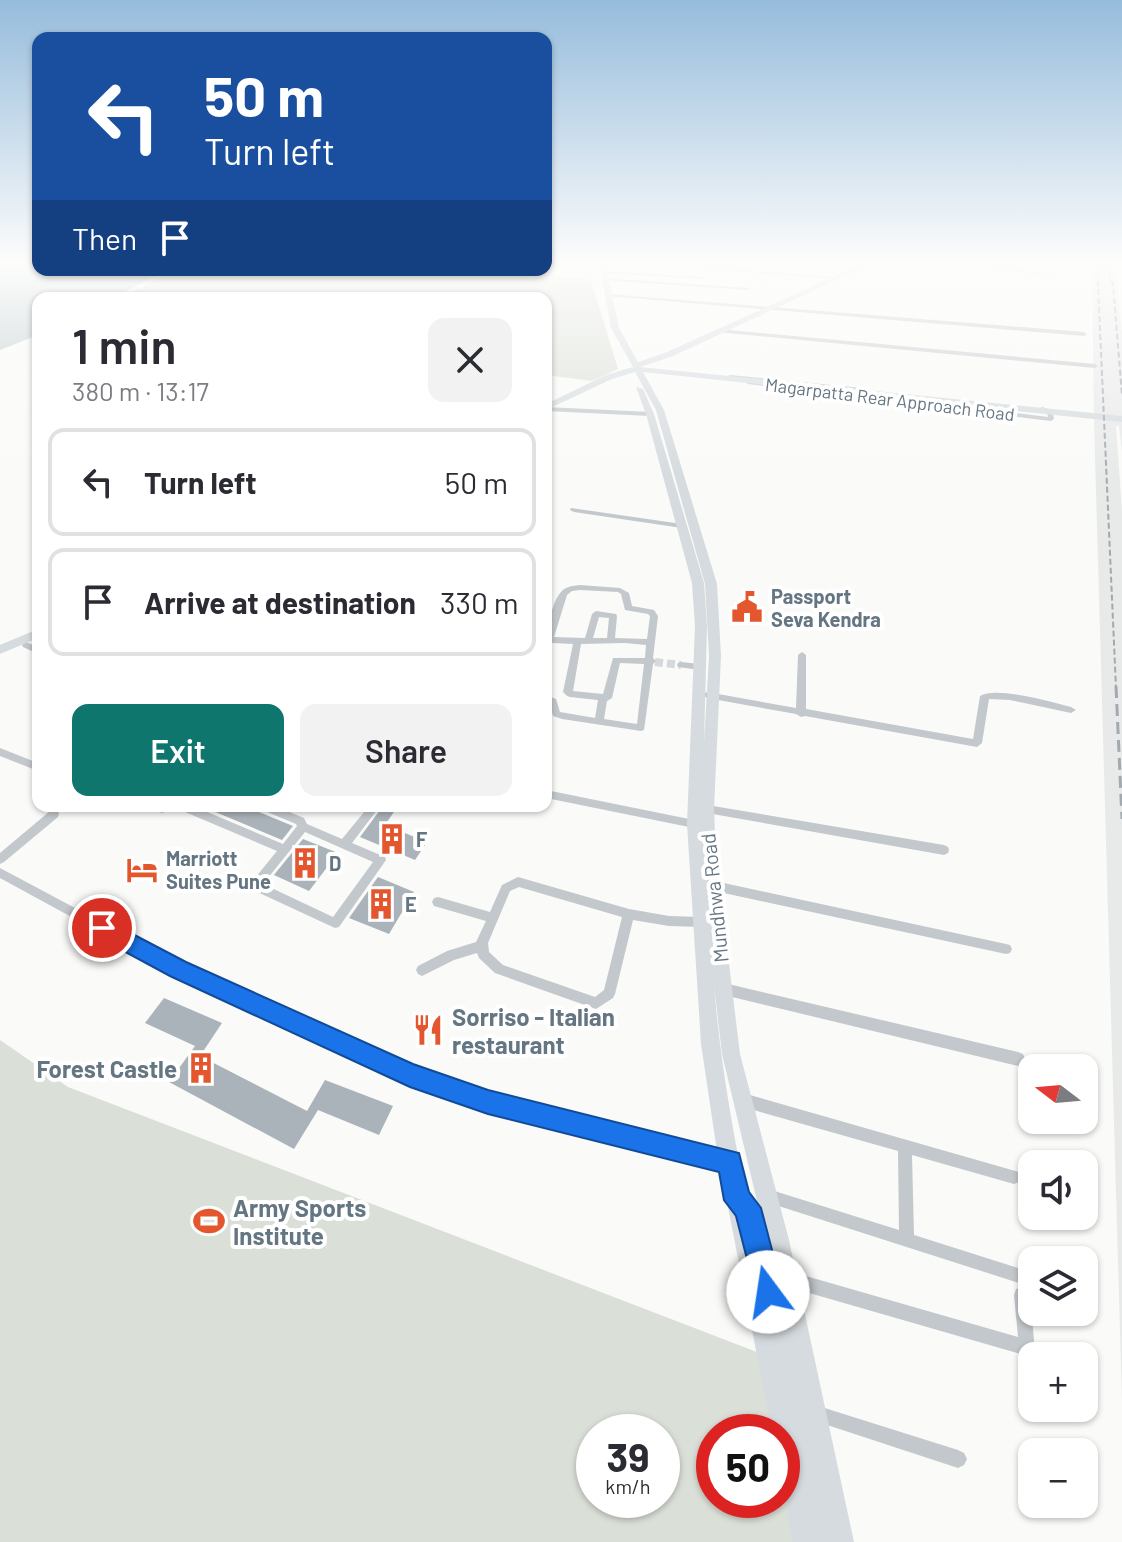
<!DOCTYPE html>
<html lang="en">
<head>
<meta charset="utf-8">
<style>
  :root { --surface:#fff; --page:#f2f2f3; --text:#2b2b33; --muted:#7c7c81; --line:#e1e1e2; --accent:#0f766e }
  body { margin:0; font-family:Barlow,sans-serif; background:var(--page); color:var(--text); height:100vh; display:flex; flex-direction:column; font-size:30px; white-space:nowrap }
  * { box-sizing:border-box; margin:0 }
  p { font-size:26px; color:var(--muted) }
  .icon { flex:none; width:44px; height:44px; fill:none; stroke:currentColor; stroke-width:2; stroke-linecap:round; stroke-linejoin:round }
  .map { position:relative; flex:1; overflow:hidden }
  .details { position:absolute; left:32px; top:292px; width:520px; height:520px; display:flex; flex-direction:column; background:var(--surface); border-radius:16px; box-shadow:0 2px 6px #0004 }
  .details>* { flex:none }
  .guide { position:absolute; left:32px; top:32px; width:520px; height:244px; border-radius:16px; box-shadow:0 2px 6px #0004; background:#1a4fa0; color:#fff; overflow:hidden }
  .needle { width:52px; rotate:286deg }
  .buttons { position:absolute; left:1018px; top:1054px; display:grid; gap:16px }
  .buttons a { display:grid; place-items:center; width:80px; height:80px; border-radius:16px; background:var(--surface); box-shadow:0 2px 6px #0004; font-size:40px }
  .speed { position:absolute; left:576px; top:1414px; display:flex; gap:16px; font-size:40px; font-weight:700; text-align:center }
  .speed>* { display:grid; place-content:center; width:104px; height:104px; border-radius:50%; background:var(--surface); box-shadow:0 2px 6px #0004; line-height:1 }
  .speed small { font-size:20px; font-weight:400 }
  .speed .limit { border:12px solid #d22; background:#fff; color:#111 }
  .pin { position:absolute; display:grid; place-items:center; width:68px; height:68px; color:#fff; margin:-34px; border:4px solid #fff; border-radius:50%; box-shadow:0 2px 8px #0007 }
  .me { position:absolute; width:88px; margin:-44px; rotate:346deg; stroke-linejoin:round; filter:drop-shadow(0 0 6px #0008) }
  .turn { display:flex; align-items:center; gap:28px; height:168px; padding:0 40px; font-size:36px }
  .turn .icon { width:104px; height:104px; stroke-width:2.5 }
  .turn b { display:block; font-size:56px; line-height:68px }
  .then { display:flex; align-items:center; height:76px; padding:0 40px; background:#0003; gap:16px; font-size:30px }
  .round { display:grid; place-items:center; flex:none; width:84px; height:84px; border-radius:16px; background:var(--page) }
  .headline { display:flex; align-items:center; justify-content:space-between; height:136px; padding:0 40px }
  h1 { font-size:48px; font-weight:600; line-height:60px }
  .primary-button { display:flex; gap:16px; margin-top:auto; padding:16px 40px }
  .primary-button a { flex:1; height:92px; border-radius:16px; background:var(--accent); color:#fff; font-size:32px; font-weight:600; line-height:92px; text-align:center }
  .primary-button a+a { background:var(--page); color:var(--text) }
  ul { padding:0; list-style:none }
  li { display:flex; align-items:center; gap:24px; height:108px; margin:0 16px 12px; padding:0 24px; border:4px solid var(--line); border-radius:16px }
  li div { flex:1 }
  li b { display:block; font-size:30px }
  li em { font-style:normal }
  .map>svg:first-child { display:block }
  .built { fill:#e8e9e9 }
  .green { fill:#dadfd7; fill-rule:evenodd }
  .water { fill:#bbc7cb }
  .building { fill:#aab3b9 }
  .lines { fill:none; stroke-linecap:round; stroke-linejoin:round }
  .street-tunnel { stroke:#d5d9db; stroke-width:8; stroke-dasharray:8 4; stroke-linecap:butt }
  .street { fill:#c3c8cc; fill-rule:evenodd }
  .secondary { fill:#d6dbdf; fill-rule:evenodd }
  .rail-far1 { stroke:#a2aab0; stroke-width:2; stroke-dasharray:6 3; stroke-linecap:butt }
  .rail { stroke:#a2aab0; stroke-width:3; stroke-dasharray:12 6; stroke-linecap:butt }
  .route { fill:#1a73e8; stroke:#114b97; stroke-width:2 }
  .labels { text-anchor:middle; dominant-baseline:central; stroke-width:8; stroke-linejoin:round; paint-order:stroke }
  .far-street-label { font-size:18px; fill:#657683; stroke:#fff }
  .poi-label { font-size:20px; font-weight:bold; fill:#657683; stroke:#fff; text-anchor:start }
  .street-label { font-size:20px; fill:#657683; stroke:#fff }
  .near-poi-label { font-size:24px; font-weight:bold; fill:#657683; stroke:#fff; text-anchor:start }
</style>
</head>
<body>
<div class="map">
<svg width="1122" height="1542" viewBox="0 0 1122 1542">
  <rect width="100%" height="100%" fill="#fafaf8"/>
  <polygon class="built" points="1092,262 1115,262 1122,331 1122,453 1119,426 1116,426 1122,511 1122,1402 1094,421"/>
  <g class="green">
    <polygon points="174,270 508,270 591,280 618,369 592,381 546,375 546,298 121,298"/>
    <path d="M0,1040L68,1087L767,1356L780,1432H714V1500H782V1446L798,1542H0ZM594,1432H662V1500H594Z"/>
  </g>
  <polygon class="water" points="38,262 38,270 167,270 113,298 38,298 38,335 0,350 0,263"/>
  <g class="building">
    <polygon points="201,806 256,806 259,812 293,826 282,840"/>
    <polygon points="383,806 398,806 385,825 427,842 415,860 360,837"/>
    <polygon points="303,839 338,853 309,891 274,875"/>
    <polygon points="378,877 414,892 389,934 349,918"/>
    <polygon points="164,998 222,1023 200,1056 307,1111 325,1080 393,1106 379,1135 318,1110 294,1149 169,1082 195,1046 145,1023"/>
  </g>
  <g class="lines">
    <polyline class="street-tunnel" points="655,662 681,665"/>
    <g class="street">
      <polygon points="614,262 637,262 840,278 838,279"/>
      <polygon points="948,262 962,262 1052,275 1050,276"/>
      <polygon points="602,271 704,277 706,278 704,279 600,273"/>
      <polygon points="603,278 748,288 750,289 748,290 601,280"/>
      <polygon points="607,294 1084,332 1087,334 1084,336 605,296"/>
      <polygon points="719,329 1095,364 1098,366 1095,368 717,332 716,331"/>
      <polygon points="730,375 863,388 866,390 865,391 758,381 1048,417 1047,412 1039,409 1042,407 1052,410 1054,419 1051,421 748,384 745,382 747,380 728,378 728,376"/>
      <polygon points="546,407 650,412 653,414 650,416 546,411"/>
      <polygon points="571,508 682,524 686,526 682,528 574,512 570,510"/>
      <path d="M580,585L620,588L629,593L632,606L654,610L658,616L653,658L656,661L653,664L644,730L641,731L562,719L553,716L549,703L546,702V695L556,699L560,712L595,718L598,700L570,697L567,696L563,692L573,644L552,643L549,651L546,652C546,637 550,604 561,592C566,586 573,586 580,585ZM580,590L618,592L621,594L625,610L648,614L650,616L647,639L615,638L617,616L616,614L596,611L592,614L585,638L554,637L567,595L572,591ZM599,617L609,618L607,638H593ZM625,643L646,645L645,658H613L603,694L573,691L581,644ZM620,663L644,664L637,724L604,719L607,701L612,698Z"/>
      <polygon points="26,642 38,647 38,654 23,647 22,645 23,643"/>
      <path d="M802,652L806,655V709L973,739L980,696C996,686 1051,702 1071,707L1076,710L1071,713L1010,700L989,699L982,743L977,747L805,716L801,717L796,714L707,698L702,695L707,692L796,708L798,655Z"/>
      <polygon points="681,662 700,664 704,667 700,670 678,667 677,665 678,663"/>
      <polygon points="0,748 38,763 38,771 0,756"/>
      <polygon points="546,790 694,820 698,821 699,824 698,827 694,828 546,798"/>
      <polygon points="707,805 944,845 948,847 949,850 948,853 944,855 707,813 703,812 702,809 703,806"/>
      <polygon points="149,806 171,806 170,809 162,813 150,809"/>
      <path d="M177,806H193L283,844L297,826L296,824L260,809L259,806H275L304,818L307,824L342,839L369,806H380L352,843L385,857L386,860L339,927L335,928L251,889L249,886L251,883L277,851L178,809ZM305,832L373,862L333,917L263,884Z"/>
      <polygon points="54,810 58,811 59,814 58,817 4,862 0,864 0,853 50,811"/>
      <polygon points="0,868 182,965 412,1069 488,1095 730,1155 735,1157 737,1162 735,1167 730,1169 488,1109 410,1082 174,973 0,878"/>
      <path d="M518,877L629,909L669,916L701,917L705,918L707,922L705,926L701,927L669,926L633,920L615,994L613,998L596,1009L495,973L479,958L477,953L454,960L422,976L418,974L416,970L418,966L447,951L476,942L486,921L434,906L432,902L434,898L438,897L490,912L502,885ZM519,887L622,917L604,990L595,997L503,965L489,952L488,943L510,891Z"/>
      <polygon points="710,880 1006,944 1010,945 1012,949 1010,953 1006,954 710,890 706,888 704,885 706,882"/>
      <polygon points="724,983 1018,1052 1023,1054 1025,1059 1023,1064 1018,1066 724,995 720,993 718,989 720,985"/>
      <polygon points="743,1093 1019,1172 1021,1177 1019,1182 1014,1184 912,1155 914,1235 1024,1270 1027,1275 1024,1280 1019,1283 763,1201 761,1196 763,1191 768,1189 899,1230 898,1151 743,1107 738,1105 736,1100 738,1095"/>
      <polygon points="785,1270 1018,1337 1014,1295 1016,1289 1022,1287 1028,1289 1030,1295 1034,1341 1030,1353 1024,1355 785,1286 780,1283 777,1278 780,1273"/>
      <polygon points="815,1405 958,1450 964,1453 967,1459 964,1465 958,1468 815,1421 809,1419 807,1413 809,1407"/>
    </g>
    <g class="secondary">
      <path d="M599,262H605L619,328L638,362L667,352L866,262H875L673,356L640,367L1122,416V422L643,372L664,410L717,584L721,656L714,809L716,857L740,1054L789,1240L854,1542H793L782,1484V1432H772L717,1151L701,1044L687,824L695,626L692,583L646,414L636,387L643,389L654,414L704,583L707,626L704,743L709,656L705,584L656,410L635,372L612,379L546,410V404L606,375L633,367L611,328ZM714,985L722,1054L776,1281L760,1219L757,1212L749,1209C733,1135 720,1060 714,985Z"/>
      <polygon points="38,629 38,638 0,654 0,645"/>
    </g>
    <g class="rail-far1">
      <polyline points="1097,262 1116,688"/>
      <polyline points="1106,263 1113,285 1122,395"/>
    </g>
    <polyline class="rail" points="1116,686 1122,819"/>
  </g>
  <linearGradient id="sky" x2="0" y2="1"><stop stop-color="#96bcdc"/><stop offset="0.55" stop-color="#fdfdfc"/><stop offset="1" stop-color="#fdfdfc" stop-opacity="0"/></linearGradient>
  <rect width="1122" height="478" fill="url(#sky)"/>
  <polygon class="route" points="102,918 186,962 413,1064 488,1090 739,1153 749,1192 761,1208 783,1292 778,1302 768,1307 758,1302 736,1216 724,1200 719,1172 488,1114 410,1087 170,976 94,935 91,928 94,921"/>
  <defs>
    <symbol id="civic-bare" viewBox="-9 -9 18 18"><path d="M-.6-6.5H3V-4.5H.6V-3L4-1V1h2V6H-6V1h2V-1L-.6-3ZM-1.2 2.5V6h2.4V2.5Z" fill="#e4572e" stroke="#fff" stroke-width="2.5" paint-order="stroke"/></symbol>
    <symbol id="building-bare" viewBox="-9 -9 18 18"><path d="M-4-6H4V6H1V3H-1V6H-4ZM-2.5-4.3h1.7v1.8h-1.7ZM.8-4.3h1.7v1.8H.8ZM-2.5-1h1.7V.8h-1.7ZM.8-1h1.7V.8H.8Z" fill="#e4572e" stroke="#fff" stroke-width="2.5" paint-order="stroke"/></symbol>
    <symbol id="hotel-bare" viewBox="-9 -9 18 18"><path d="M-6-4.5h1.5V1H6V5H4.5V3h-9V5H-6ZM-4 0a1.8 1.8 0 1 1 3.6 0ZM.5 0V-2.5h3Q6-2.5 6 0Z" fill="#e4572e" stroke="#fff" stroke-width="2.5" paint-order="stroke"/></symbol>
    <symbol id="restaurant-bare" viewBox="-9 -9 18 18"><path d="M-5-6h1v4h1v-4h1v4h1v-4h1v5L-1.5 .5V6h-2V.5L-5-1ZM5-6V6H3V1.5H1.5Q1.5-4 5-6Z" fill="#e4572e" stroke="#fff" stroke-width="2.5" paint-order="stroke"/></symbol>
    <symbol id="stadium-bare" viewBox="-9 -9 18 18"><path d="M0-5a6.5 5 0 1 0 0 10a6.5 5 0 1 0 0-10ZM-3.5-1.8h7v3.6h-7Z" fill="#e4572e" stroke="#fff" stroke-width="2.5" paint-order="stroke"/></symbol>
  </defs>
  <g fill-rule="evenodd">
    <use href="#civic-bare" x="725" y="585" width="44" height="44"/>
    <use href="#building-bare" x="370" y="817" width="44" height="44"/>
    <use href="#building-bare" x="283" y="841" width="44" height="44"/>
    <use href="#hotel-bare" x="120" y="848" width="44" height="44"/>
    <use href="#building-bare" x="359" y="882" width="44" height="44"/>
    <use href="#restaurant-bare" x="406" y="1008" width="44" height="44"/>
    <use href="#building-bare" x="179" y="1046" width="44" height="44"/>
    <use href="#stadium-bare" x="187" y="1199" width="44" height="44"/>
  </g>
  <g class="labels">
    <g class="far-street-label">
      <text transform="translate(890 399) rotate(7)">Magarpatta Rear Approach Road</text>
    </g>
    <g class="poi-label">
      <text x="771" y="596">Passport<tspan x="771" dy="23">Seva Kendra</tspan></text>
      <text x="416" y="839">F</text>
      <text x="166" y="858">Marriott<tspan x="166" dy="23">Suites Pune</tspan></text>
      <text x="329" y="863">D</text>
      <text x="405" y="904">E</text>
    </g>
    <g class="street-label">
      <text transform="translate(714 898) rotate(-96)">Mundhwa Road</text>
    </g>
    <g class="near-poi-label">
      <text x="452" y="1016">Sorriso - Italian<tspan x="452" dy="28">restaurant</tspan></text>
      <text x="177" y="1068" text-anchor="end">Forest Castle</text>
      <text x="233" y="1207">Army Sports<tspan x="233" dy="28">Institute</tspan></text>
    </g>
  </g>
</svg>
<div class="buttons">
<a><svg class="needle" viewBox="-14 -14 28 28"><path d="M0-13l5 13h-10z" fill="#e53935"/><path d="M0 13l5-13h-10z" fill="#7c7c81"/></svg></a>
<a><svg class="icon" aria-label="sound" viewBox="0 0 24 24"><path d="M4 9h4l5-4v14l-5-4H4zM17 9q2 3 0 6"/></svg></a>
<a><svg class="icon" aria-label="layers" viewBox="0 0 24 24"><path d="M12 4l9 5-9 5-9-5zM3 14l9 5 9-5"/></svg></a>
<a>+</a>
<a>−</a>
</div>
<div class="speed"><div>39<small>km/h</small></div><div class="limit">50</div></div>
<div class="pin" style="left:102px;top:928px;background:#d93025"><svg class="icon" aria-label="arrive" viewBox="0 0 24 24"><path d="M6 21V4h12l-3 4 3 4H6"/></svg></div>
<svg class="me" style="left:768px;top:1292px" viewBox="-20 -20 40 40"><circle r="19" fill="#fff"/><path d="M0-13L10 11 0 6-10 11z" fill="#1a73e8"/></svg>
<div class="guide">
<div class="turn"><svg class="icon" aria-label="left" viewBox="0 0 24 24"><path d="M17 20v-9H6M10 6l-5 5 5 5"/></svg><div><b>50 m</b>Turn left</div></div>
<div class="then">Then<svg class="icon" aria-label="arrive" viewBox="0 0 24 24"><path d="M6 21V4h12l-3 4 3 4H6"/></svg></div>
</div>
<section class="details">
<div class="headline"><div><h1>1 min</h1><p>380 m · 13:17</p></div><a class="round"><svg class="icon" aria-label="close" viewBox="0 0 24 24"><path d="M6 6l12 12M18 6L6 18"/></svg></a></div>
<ul>
<li><svg class="icon" aria-label="left" viewBox="0 0 24 24"><path d="M17 20v-9H6M10 6l-5 5 5 5"/></svg><div><b>Turn left</b></div><em>50 m</em></li>
<li><svg class="icon" aria-label="arrive" viewBox="0 0 24 24"><path d="M6 21V4h12l-3 4 3 4H6"/></svg><div><b>Arrive at destination</b></div><em>330 m</em></li>
</ul>
<div class="primary-button"><a>Exit</a><a>Share</a></div>
</section>
</div>
</body>
</html>
